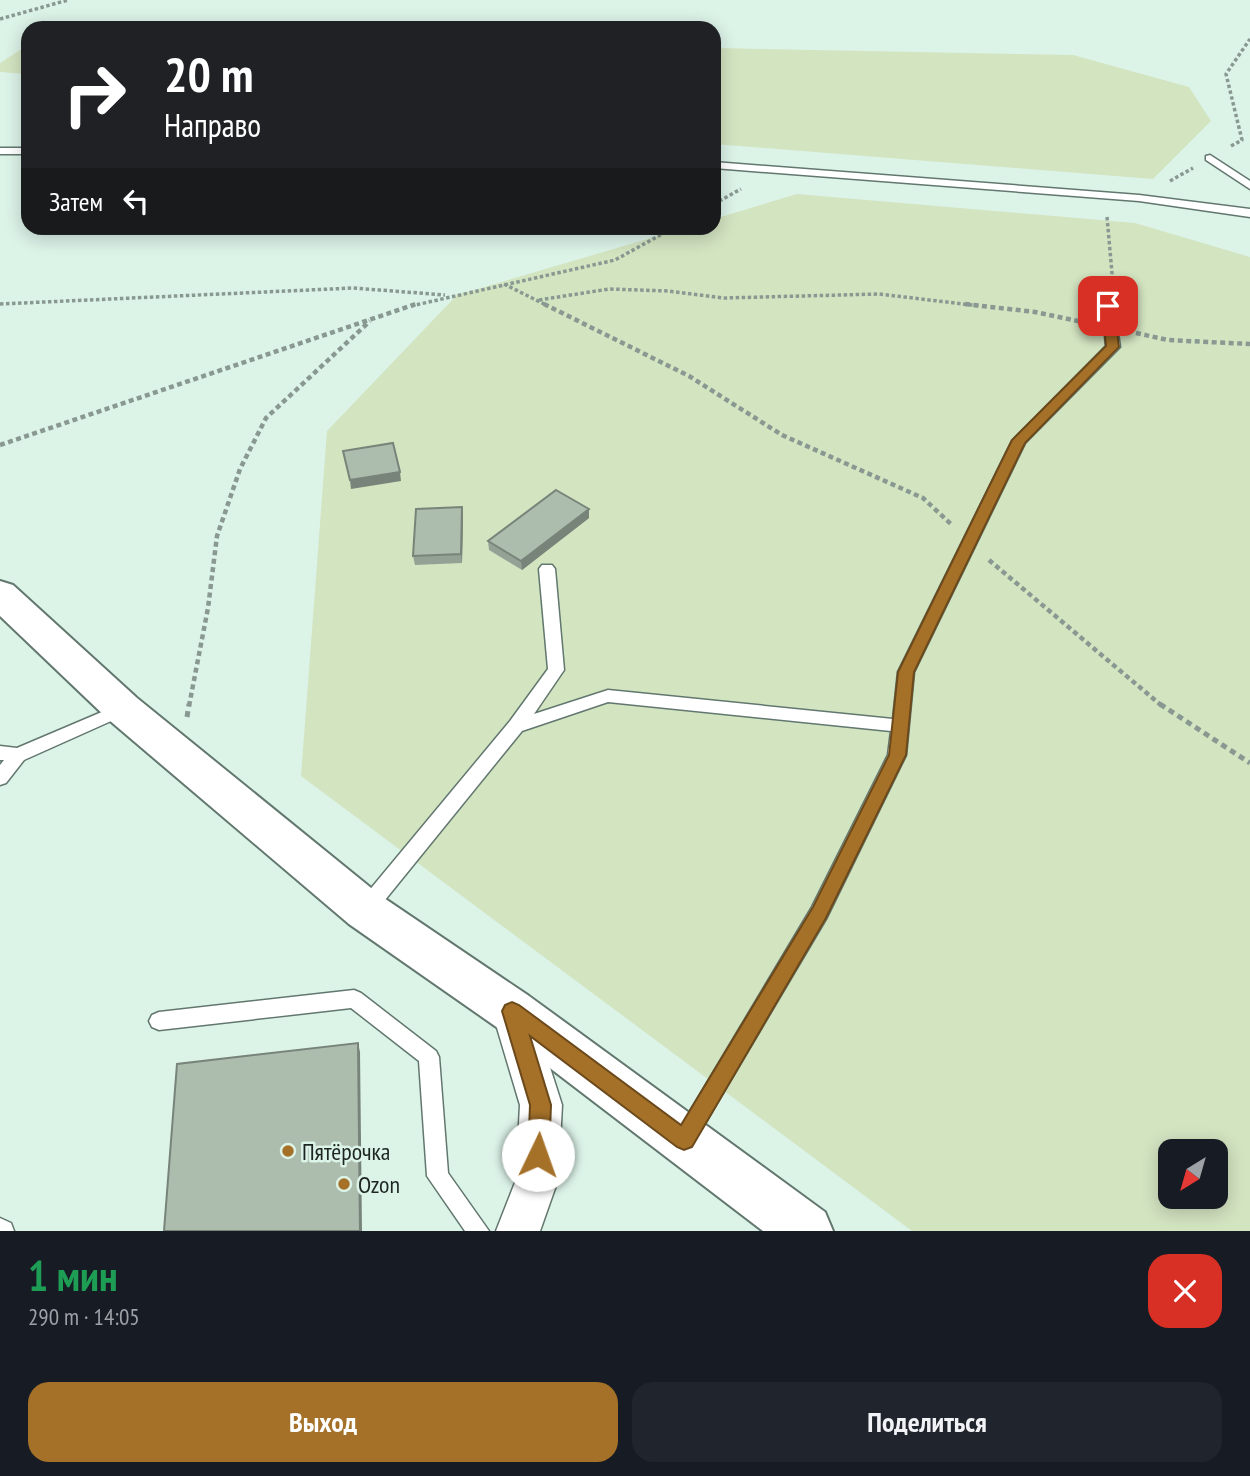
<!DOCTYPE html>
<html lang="ru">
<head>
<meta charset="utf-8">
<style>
  :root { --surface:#171b24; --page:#20242c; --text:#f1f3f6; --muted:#9ea1a6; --accent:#a57129 }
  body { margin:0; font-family:"PT Sans Narrow",sans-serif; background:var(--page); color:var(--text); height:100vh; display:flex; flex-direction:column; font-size:26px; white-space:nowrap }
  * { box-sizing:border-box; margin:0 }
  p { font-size:23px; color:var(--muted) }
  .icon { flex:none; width:38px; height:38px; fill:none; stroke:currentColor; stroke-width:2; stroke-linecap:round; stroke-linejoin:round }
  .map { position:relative; height:1231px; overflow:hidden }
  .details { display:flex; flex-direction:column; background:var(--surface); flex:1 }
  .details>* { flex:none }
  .hud { position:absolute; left:21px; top:21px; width:700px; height:214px; border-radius:21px; box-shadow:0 4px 18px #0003; background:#202124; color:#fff; overflow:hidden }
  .needle { width:46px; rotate:217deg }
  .buttons { position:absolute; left:1158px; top:1139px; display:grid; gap:14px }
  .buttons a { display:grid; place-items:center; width:70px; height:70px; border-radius:14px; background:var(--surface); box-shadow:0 4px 18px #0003; font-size:35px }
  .pin { position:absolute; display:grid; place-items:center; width:60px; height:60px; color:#fff; margin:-30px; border-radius:14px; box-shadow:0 4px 10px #0006 }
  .me { position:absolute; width:77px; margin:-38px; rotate:3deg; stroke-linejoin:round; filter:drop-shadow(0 0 5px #0008) }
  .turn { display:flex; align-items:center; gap:24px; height:147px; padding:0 28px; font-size:32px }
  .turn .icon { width:91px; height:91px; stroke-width:2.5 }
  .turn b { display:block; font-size:49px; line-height:60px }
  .then { display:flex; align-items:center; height:66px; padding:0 28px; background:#0003; gap:14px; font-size:26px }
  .round { display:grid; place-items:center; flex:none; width:74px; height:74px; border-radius:21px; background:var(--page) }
  .summary { display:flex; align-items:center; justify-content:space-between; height:119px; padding:0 28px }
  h1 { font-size:42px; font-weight:800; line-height:52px; color:#1e9e55 }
  .primary-button { display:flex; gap:14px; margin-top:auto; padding:14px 28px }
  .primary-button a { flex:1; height:80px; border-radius:21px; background:var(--accent); color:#fff; font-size:28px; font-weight:800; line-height:80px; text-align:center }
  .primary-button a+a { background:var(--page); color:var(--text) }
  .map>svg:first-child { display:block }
  .green { fill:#d3e4c1; fill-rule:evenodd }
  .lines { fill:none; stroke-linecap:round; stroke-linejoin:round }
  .service-casing { stroke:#62776e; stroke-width:3 }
  .minor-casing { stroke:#62776e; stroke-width:3 }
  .tertiary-casing { stroke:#62776e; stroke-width:4 }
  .path-far2 { stroke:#899992; stroke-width:3.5; stroke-dasharray:3.5 2.5; stroke-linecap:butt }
  .path-far1 { stroke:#899992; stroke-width:4.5; stroke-dasharray:5 3.5; stroke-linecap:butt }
  .path { stroke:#899992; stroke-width:5; stroke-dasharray:6 4.5; stroke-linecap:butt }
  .service { fill:#fff; fill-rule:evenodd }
  .minor { fill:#fff; fill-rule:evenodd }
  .tertiary { fill:#fff; fill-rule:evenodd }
  .wall { fill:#94a295 }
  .shaded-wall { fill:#788479 }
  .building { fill:#acbcad; stroke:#788479; stroke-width:2 }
  .route { fill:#a57129; stroke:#6b491b; stroke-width:2 }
  .poi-dot { fill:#a57129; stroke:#dcf3e8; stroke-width:2.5 }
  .labels { text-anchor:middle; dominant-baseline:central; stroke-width:5; stroke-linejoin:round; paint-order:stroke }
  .near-poi-label { font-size:24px; fill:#1d2522; stroke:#dcf3e8; text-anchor:start }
</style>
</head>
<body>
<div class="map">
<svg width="1250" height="1231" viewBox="0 0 1250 1231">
  <rect width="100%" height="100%" fill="#dcf3e8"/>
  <g class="green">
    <polygon points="28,45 28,74 0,72 0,63"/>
    <polygon points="714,48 1073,55 1189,87 1211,121 1153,179 714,144"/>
    <path d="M797,194L1135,223L1250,257V1231H912L301,776L327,431L457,295L685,228H714V219ZM1171,1152H1216V1197H1171Z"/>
  </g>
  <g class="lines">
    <defs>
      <g id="service">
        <rect x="0" y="148" width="28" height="6"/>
        <polygon points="1210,155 1250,181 1250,189 1206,160 1206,156"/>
        <polygon points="714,162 1139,195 1250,209 1250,217 1139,201 714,168"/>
        <polygon points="1108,302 1114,306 1120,347 1025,443 914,672 906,755 826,919 694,1142 687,1145 680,1142 677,1135 680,1128 812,907 888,755 891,731 608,702 522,731 372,916 365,918 358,916 356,910 358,904 510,721 548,669 539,569 542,565 552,565 555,569 564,670 534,714 608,690 893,719 898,672 1012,441 1106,346 1102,306"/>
        <polygon points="123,703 129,705 131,709 129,713 24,760 6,783 0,785 0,765 4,760 0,760 0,746 17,748"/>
        <polygon points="354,990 361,993 436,1051 439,1057 448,1173 489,1231 465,1231 427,1176 419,1061 351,1008 159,1030 152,1027 149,1021 152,1015 159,1012"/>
        <polygon points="0,1218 11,1223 14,1231 0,1231"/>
      </g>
      <polygon id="minor" points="512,994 526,999 532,1011 562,1105 558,1180 540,1231 496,1231 516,1180 520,1105 492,1011 498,999"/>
      <polygon id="tertiary" points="0,581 13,585 137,698 381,896 529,996 825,1212 833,1231 763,1231 495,1026 349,924 109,720 0,616"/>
    </defs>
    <use href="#service" class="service-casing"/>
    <use href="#minor" class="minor-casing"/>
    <use href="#tertiary" class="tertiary-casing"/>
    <g class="path-far2">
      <polyline points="0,19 68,0"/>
      <polyline points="1231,146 1242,140 1226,74 1250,39"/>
      <polyline points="1170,181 1193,168"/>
      <polyline points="714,204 741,189"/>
      <polyline points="1107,217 1112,273 1110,287"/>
      <polyline points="504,284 548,306"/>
      <polyline points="539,300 609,289 668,291 724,298 879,294 980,306"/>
      <polyline points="0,304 353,288 445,295"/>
      <polyline points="411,306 615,260 673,228"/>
    </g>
    <g class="path-far1">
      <polyline points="544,304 689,376 782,435 923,498 952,525"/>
      <polyline points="965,304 1035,312 1087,323"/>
      <polyline points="1136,333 1168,340 1250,344"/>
      <polyline points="0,445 416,304"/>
      <polyline points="989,560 1162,706"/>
      <polyline points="189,706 208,608 217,536 240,469 266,418 370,321"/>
    </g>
    <g class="path">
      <polyline points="1160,704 1250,763"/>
      <polyline points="187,717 189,704"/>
    </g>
    <use href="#service" class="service"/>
    <use href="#minor" class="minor"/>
    <use href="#tertiary" class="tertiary"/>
  </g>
  <g class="wall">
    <polygon points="462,507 463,516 462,563 415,565 413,556"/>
    <polygon points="589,518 522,570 489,550 488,541"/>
  </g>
  <g class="shaded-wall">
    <polygon points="400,472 401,481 351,489 350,480"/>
    <polygon points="462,507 463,516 462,563 461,554"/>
    <polygon points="589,509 589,518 522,570 521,561"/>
    <polygon points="358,1043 360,1052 362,1231 360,1231"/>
  </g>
  <g class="building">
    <polygon points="393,443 400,472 350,480 343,451"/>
    <polygon points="556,490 589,509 521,561 488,541"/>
    <polygon points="462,507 461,554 413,556 416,509"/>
    <polygon points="358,1043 360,1231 164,1231 177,1064"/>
  </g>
  <polygon class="route" points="1108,302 1114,306 1119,347 1025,443 914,672 906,755 826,918 692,1147 684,1150 677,1147 530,1036 551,1105 549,1155 546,1162 538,1165 531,1162 528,1155 530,1105 502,1011 505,1005 512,1002 519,1005 681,1125 813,907 889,755 898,672 1012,440 1106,346 1102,306"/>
  <g class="poi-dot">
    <circle cx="288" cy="1151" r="7"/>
    <circle cx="344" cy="1184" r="7"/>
  </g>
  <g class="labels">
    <g class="near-poi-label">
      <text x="302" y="1151">Пятёрочка</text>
      <text x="358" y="1184">Ozon</text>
    </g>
  </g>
</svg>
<div class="buttons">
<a><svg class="needle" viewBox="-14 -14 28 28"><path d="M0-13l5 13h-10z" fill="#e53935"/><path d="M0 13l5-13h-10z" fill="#9ea1a6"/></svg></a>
</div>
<div class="pin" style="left:1108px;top:306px;background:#d93025"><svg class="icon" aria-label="arrive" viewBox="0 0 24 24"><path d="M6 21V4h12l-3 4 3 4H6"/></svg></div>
<svg class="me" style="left:538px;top:1155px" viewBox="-20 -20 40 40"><circle r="19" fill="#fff"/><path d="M0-13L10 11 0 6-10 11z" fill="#a57129"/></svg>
<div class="hud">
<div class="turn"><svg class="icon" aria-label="right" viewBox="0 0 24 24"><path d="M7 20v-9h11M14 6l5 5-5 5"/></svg><div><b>20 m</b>Направо</div></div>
<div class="then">Затем<svg class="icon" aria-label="left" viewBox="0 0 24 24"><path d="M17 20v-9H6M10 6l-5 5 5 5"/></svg></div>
</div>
</div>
<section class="details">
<div class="summary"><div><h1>1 мин</h1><p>290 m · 14:05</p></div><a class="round" style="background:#d93025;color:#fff"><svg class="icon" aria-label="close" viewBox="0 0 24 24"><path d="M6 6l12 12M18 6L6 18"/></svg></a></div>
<div class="primary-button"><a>Выход</a><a>Поделиться</a></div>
</section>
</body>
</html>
